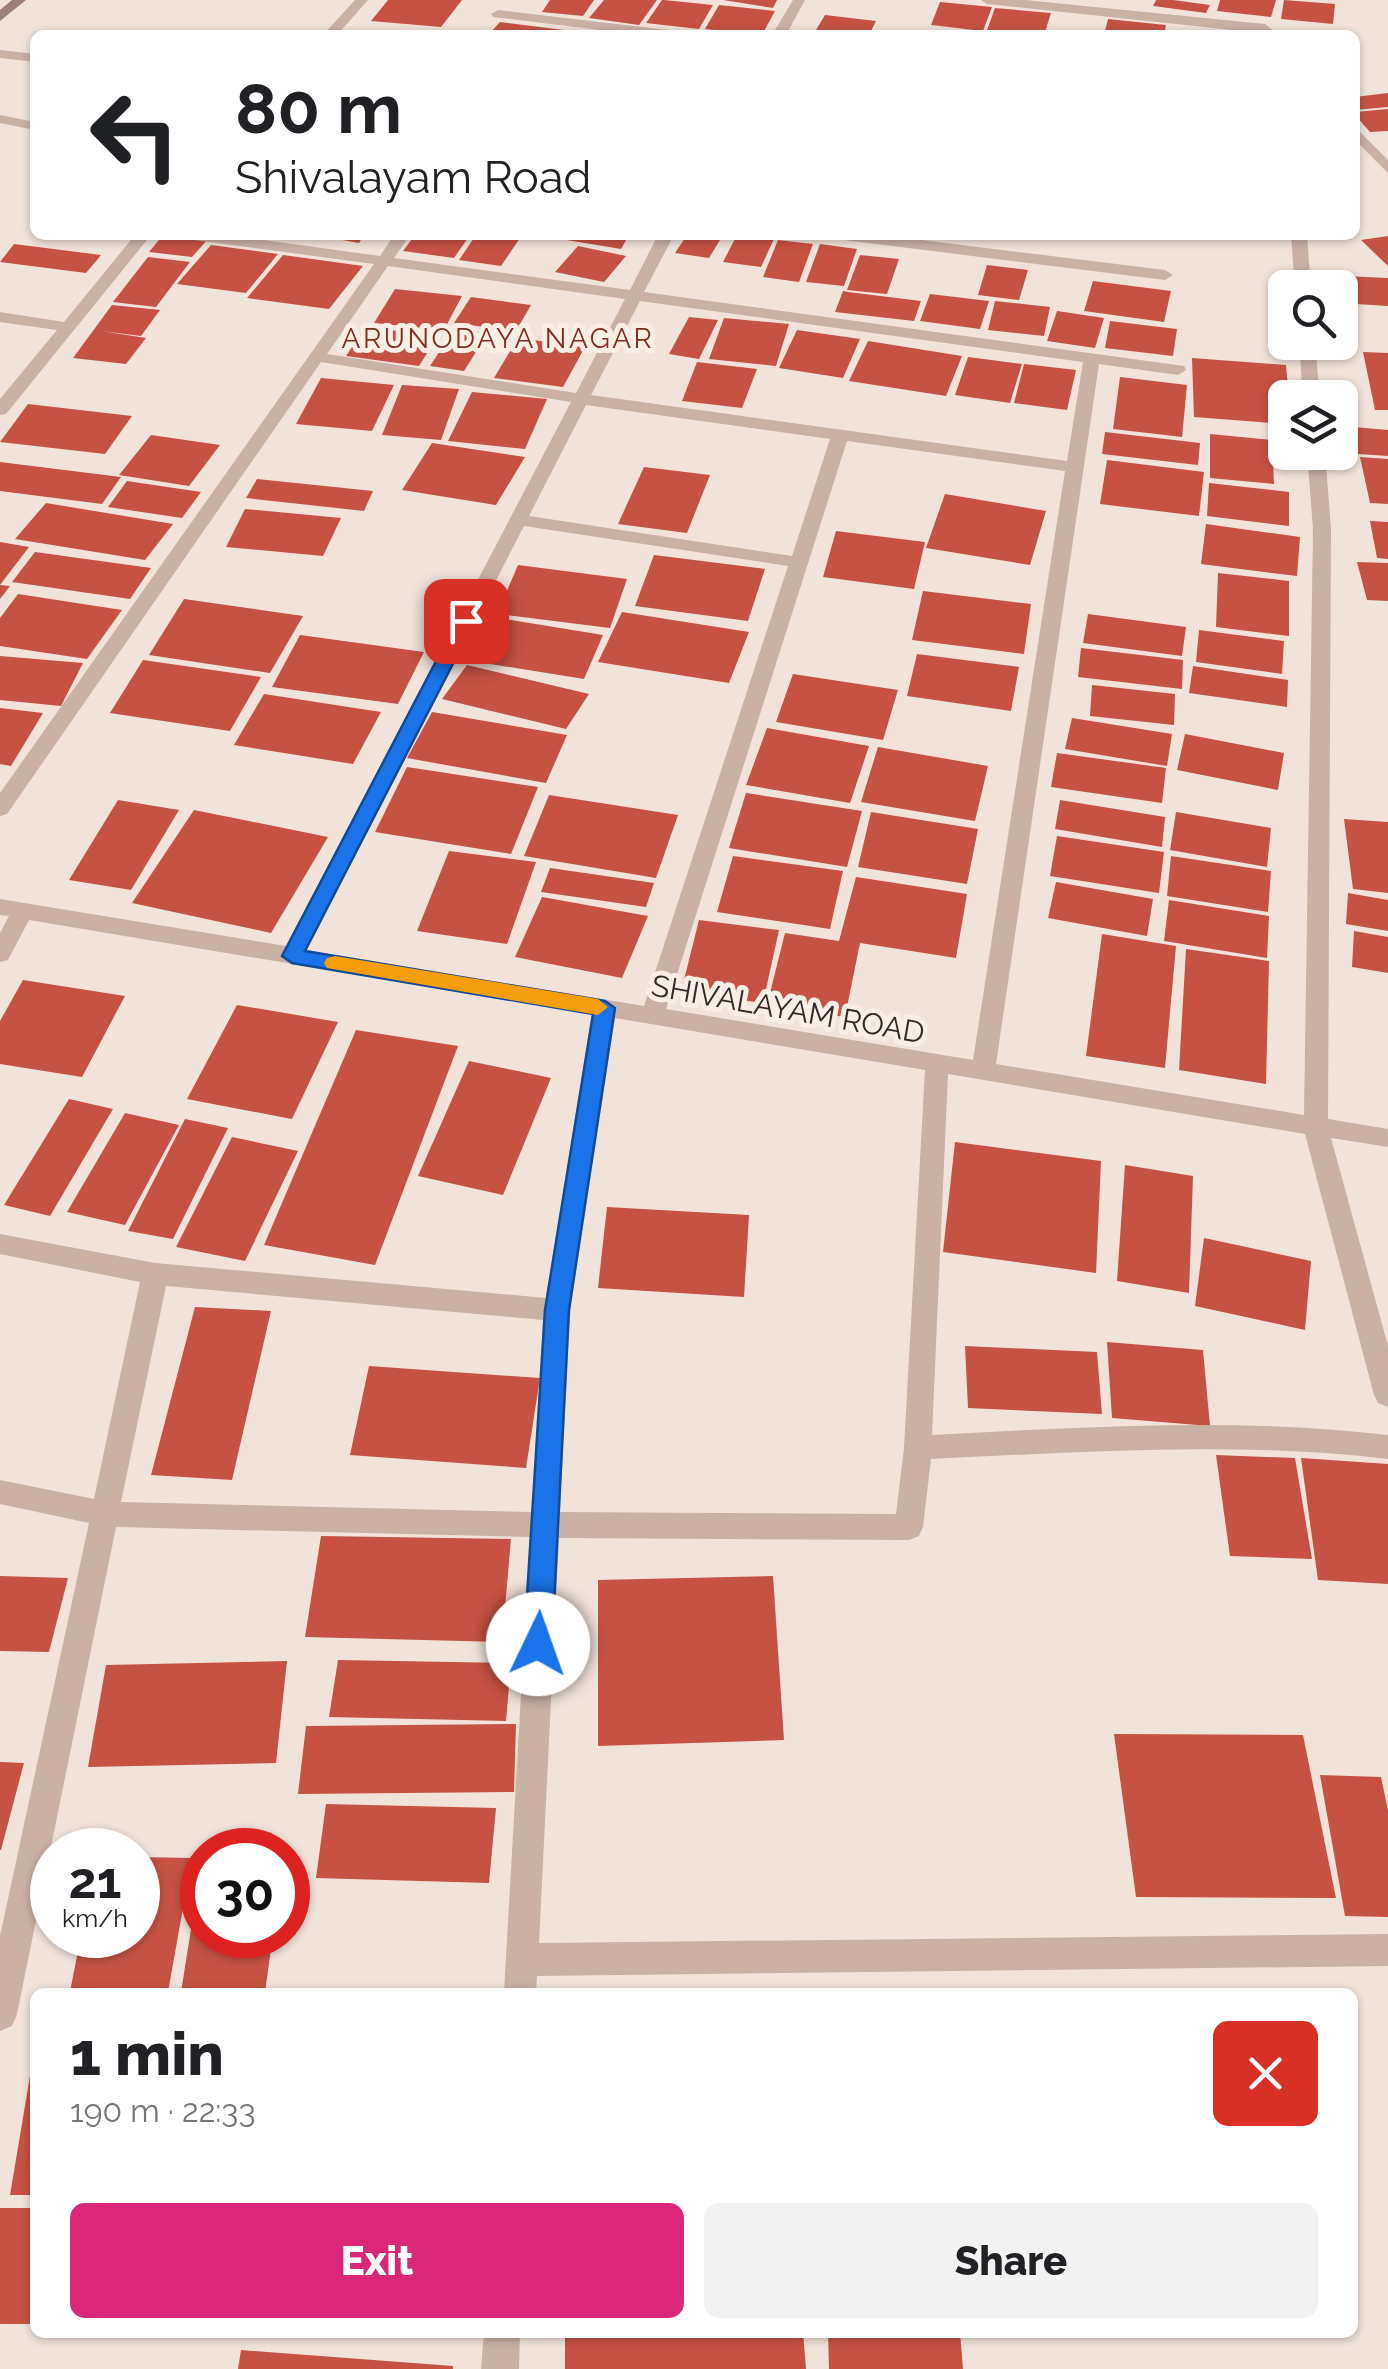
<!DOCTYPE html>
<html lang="en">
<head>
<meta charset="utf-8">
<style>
  :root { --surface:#fff; --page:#f2f2f2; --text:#202124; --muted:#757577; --accent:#db2777 }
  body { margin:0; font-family:Raleway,sans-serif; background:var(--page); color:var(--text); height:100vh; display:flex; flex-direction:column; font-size:38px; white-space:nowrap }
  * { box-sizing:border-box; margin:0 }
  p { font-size:32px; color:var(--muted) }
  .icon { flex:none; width:55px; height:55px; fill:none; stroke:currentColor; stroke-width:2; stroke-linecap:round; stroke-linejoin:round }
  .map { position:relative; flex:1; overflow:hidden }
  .details { position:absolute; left:30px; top:1988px; width:1328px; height:350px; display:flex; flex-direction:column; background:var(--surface); border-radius:15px; box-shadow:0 2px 8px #0004 }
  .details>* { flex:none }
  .guide { position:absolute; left:30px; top:30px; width:1330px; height:210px; border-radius:15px; box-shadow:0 2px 8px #0004; background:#fff; color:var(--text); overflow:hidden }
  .controls { position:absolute; left:1268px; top:270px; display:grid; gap:20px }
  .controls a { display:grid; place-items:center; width:90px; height:90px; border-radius:15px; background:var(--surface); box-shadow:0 2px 8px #0004; font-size:50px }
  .speed { position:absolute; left:30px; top:1828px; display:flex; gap:20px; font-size:50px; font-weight:700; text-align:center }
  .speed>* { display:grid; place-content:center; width:130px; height:130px; border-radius:50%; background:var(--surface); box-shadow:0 2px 8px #0004; line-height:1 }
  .speed small { font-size:25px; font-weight:400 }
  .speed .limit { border:15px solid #d22; background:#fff; color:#111 }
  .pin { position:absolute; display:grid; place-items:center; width:85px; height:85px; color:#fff; margin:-42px; border-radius:20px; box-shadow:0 5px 15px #0006 }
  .me { position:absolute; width:110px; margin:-55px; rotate:3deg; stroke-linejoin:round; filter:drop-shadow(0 0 8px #0008) }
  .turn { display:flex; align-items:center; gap:35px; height:210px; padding:0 40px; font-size:45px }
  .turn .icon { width:130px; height:130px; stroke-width:2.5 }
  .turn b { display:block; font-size:70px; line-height:85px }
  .round { display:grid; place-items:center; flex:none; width:105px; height:105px; border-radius:15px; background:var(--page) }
  .summary { display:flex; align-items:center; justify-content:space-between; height:170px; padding:0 40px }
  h1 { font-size:60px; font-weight:800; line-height:75px }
  .cta { display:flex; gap:20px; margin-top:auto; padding:20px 40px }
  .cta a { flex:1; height:115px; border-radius:15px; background:var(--accent); color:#fff; font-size:40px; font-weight:800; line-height:115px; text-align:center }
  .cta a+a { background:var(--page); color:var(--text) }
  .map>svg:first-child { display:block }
  .building { fill:#c65243 }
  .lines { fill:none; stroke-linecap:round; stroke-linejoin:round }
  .lane { fill:#c9b1a6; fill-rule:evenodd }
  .street { fill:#c9b1a6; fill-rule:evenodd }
  .secondary { fill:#9d8077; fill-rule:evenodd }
  .route { fill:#1a73e8; stroke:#114b97; stroke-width:2.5 }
  .slow { fill:#f59e0b }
  .labels { text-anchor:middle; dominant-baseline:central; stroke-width:10; stroke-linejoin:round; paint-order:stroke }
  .far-neighbourhood-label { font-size:28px; letter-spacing:2.5px; fill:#842b20; stroke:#f9eee6 }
  .street-label { font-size:30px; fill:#352927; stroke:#f9eee6 }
</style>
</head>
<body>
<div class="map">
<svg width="1388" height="2369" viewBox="0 0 1388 2369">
  <rect width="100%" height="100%" fill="#f1e3da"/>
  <g class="building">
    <polygon points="388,0 462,0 441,27 371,21"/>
    <polygon points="550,0 594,0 583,16 542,12"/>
    <polygon points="604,0 657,0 639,25 589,18"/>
    <polygon points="662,0 664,0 713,5 699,29 646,23"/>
    <polygon points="723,0 777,0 773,8"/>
    <polygon points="1156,0 1173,0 1210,5 1206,13 1153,6"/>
    <polygon points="1220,0 1276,0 1271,17 1217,11"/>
    <polygon points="1284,0 1335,4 1333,24 1281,19"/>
    <polygon points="940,2 992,7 983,31 931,25"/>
    <polygon points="719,5 775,11 762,35 705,29"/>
    <polygon points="995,8 1051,13 1044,35 986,33"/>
    <polygon points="825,15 876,21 869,35 813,35"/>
    <polygon points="1108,19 1166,25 1164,35 1104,35"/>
    <polygon points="500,22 587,33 587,35 488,35"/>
    <polygon points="1388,93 1388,107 1355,110 1355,97"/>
    <polygon points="1388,109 1388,131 1370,132 1355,115 1355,112"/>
    <polygon points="163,235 183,235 209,238 192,257 149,252"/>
    <polygon points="314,235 364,235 359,243"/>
    <polygon points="415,235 470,235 454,258 403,251"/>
    <polygon points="476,235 497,235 520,238 501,266 459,260"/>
    <polygon points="536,235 629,235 621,249"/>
    <polygon points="687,235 723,235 709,258 675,253"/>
    <polygon points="737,235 774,239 761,267 723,262"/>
    <polygon points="1388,236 1388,266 1361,240"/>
    <polygon points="778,240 813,244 799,282 763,277"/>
    <polygon points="14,244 101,255 86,273 0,262"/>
    <polygon points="820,244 857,249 844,286 806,282"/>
    <polygon points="211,245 278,254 246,293 177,284"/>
    <polygon points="578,246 626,256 604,282 555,272"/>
    <polygon points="283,255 363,266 329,309 247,298"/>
    <polygon points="860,255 899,259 887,294 847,290"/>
    <polygon points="148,257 190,262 156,307 113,302"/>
    <polygon points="987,265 1028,270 1019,300 978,295"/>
    <polygon points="1322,275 1388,278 1388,306 1340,303 1340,288 1325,288"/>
    <polygon points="1093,281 1171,291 1164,322 1084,311"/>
    <polygon points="395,289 462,296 444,330 374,323"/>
    <polygon points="843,291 848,292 921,301 914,321 835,312"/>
    <polygon points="930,294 989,301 980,329 920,321"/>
    <polygon points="471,297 531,305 516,331 454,323"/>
    <polygon points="995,301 1050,307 1044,336 988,330"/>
    <polygon points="112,305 160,310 141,336 101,331 146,338 126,364 73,358"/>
    <polygon points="1057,311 1104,318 1095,348 1047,341"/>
    <polygon points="689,317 718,320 699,359 669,354"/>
    <polygon points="724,318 789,324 776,366 709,359"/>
    <polygon points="1110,321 1177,329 1173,356 1105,348"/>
    <polygon points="366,327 438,336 419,366 346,356"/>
    <polygon points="455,328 488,333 464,371 430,366"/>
    <polygon points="797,330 860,339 843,378 779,368"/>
    <polygon points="518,338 585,347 563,387 494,378"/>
    <polygon points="868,341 962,356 946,396 849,381"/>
    <polygon points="1363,352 1388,353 1388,410 1375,410"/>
    <polygon points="968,357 1022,364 1010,403 955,395"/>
    <polygon points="1192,358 1286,365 1289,398 1285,398 1285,424 1194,417"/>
    <polygon points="697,362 757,369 742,408 682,401"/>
    <polygon points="1024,364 1076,370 1067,410 1014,403"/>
    <polygon points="1120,377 1187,385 1182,437 1113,429"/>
    <polygon points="321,378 394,385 372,431 296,424"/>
    <polygon points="402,385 459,389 441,440 382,435"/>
    <polygon points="472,392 547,399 525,449 448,441"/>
    <polygon points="28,404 132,416 105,454 0,442"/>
    <polygon points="1354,427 1388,430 1388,456 1358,454"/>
    <polygon points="1105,432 1200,443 1198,465 1102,454"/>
    <polygon points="1210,434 1272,440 1274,484 1210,478"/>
    <polygon points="151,435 220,445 189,486 119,475"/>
    <polygon points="432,443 525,457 496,505 402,490"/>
    <polygon points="1360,457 1388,459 1388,504 1370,503"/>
    <polygon points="1107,460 1204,472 1199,516 1100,504"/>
    <polygon points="0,462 121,477 102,504 0,491"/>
    <polygon points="644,467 710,475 687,533 618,524"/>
    <polygon points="257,479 373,491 364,511 246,498"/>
    <polygon points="127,481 201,492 182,518 108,507"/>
    <polygon points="1209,483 1289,492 1289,526 1207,516"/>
    <polygon points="945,494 1046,511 1030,565 926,548"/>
    <polygon points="46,503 173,524 145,560 15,539"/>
    <polygon points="245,509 341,518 323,556 226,547"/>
    <polygon points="1370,521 1388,522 1388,559 1377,558"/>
    <polygon points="1206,524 1300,537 1297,576 1201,564"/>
    <polygon points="836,531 925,542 914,589 823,577"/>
    <polygon points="0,542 29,547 0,585 10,586 0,599"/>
    <polygon points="35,552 151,568 130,599 12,582"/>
    <polygon points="654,555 765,569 748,621 635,606"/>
    <polygon points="1357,562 1388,563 1388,601 1367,600"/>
    <polygon points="518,565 627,579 610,628 497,614"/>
    <polygon points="1218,573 1289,581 1289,636 1216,627"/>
    <polygon points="923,591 1031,604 1024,654 912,640"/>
    <polygon points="18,594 122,610 87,659 0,646 0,618"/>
    <polygon points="184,599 303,616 270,673 149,655"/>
    <polygon points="622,612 749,632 729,683 598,662"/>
    <polygon points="1088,614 1186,627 1182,656 1083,643"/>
    <polygon points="487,616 603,635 584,679 465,660"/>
    <polygon points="1199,630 1284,641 1282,674 1196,662"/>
    <polygon points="300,635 424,652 398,704 272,687"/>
    <polygon points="1081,648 1183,660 1182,689 1078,677"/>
    <polygon points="917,654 1019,667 1011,711 907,696"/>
    <polygon points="0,656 83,663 61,706 0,700"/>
    <polygon points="143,660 261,677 230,731 110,713"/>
    <polygon points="467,665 589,694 566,729 442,699"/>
    <polygon points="1193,666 1288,680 1287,707 1189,693"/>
    <polygon points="793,674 898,690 883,740 776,722"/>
    <polygon points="1092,685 1175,694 1174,725 1090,716"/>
    <polygon points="264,694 381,712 353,764 234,745"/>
    <polygon points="0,708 43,713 11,766 0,764"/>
    <polygon points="432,712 567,735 546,783 407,758"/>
    <polygon points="1072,718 1172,734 1167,766 1065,749"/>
    <polygon points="767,728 869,746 850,803 746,785"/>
    <polygon points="1185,734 1284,753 1278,790 1177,770"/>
    <polygon points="878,747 988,766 975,821 861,802"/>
    <polygon points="1057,753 1166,768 1162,803 1051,787"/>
    <polygon points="407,767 538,787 511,854 375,832"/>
    <polygon points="746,793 862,811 847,867 729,848"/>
    <polygon points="549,795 678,815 656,878 524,856"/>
    <polygon points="118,800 179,810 131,890 69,880"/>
    <polygon points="1060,800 1165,817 1162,847 1055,829"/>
    <polygon points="194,810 328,837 271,933 132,903"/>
    <polygon points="871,812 978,829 967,884 858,867"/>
    <polygon points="1176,812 1271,828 1267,867 1170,850"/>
    <polygon points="1344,819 1388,822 1388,893 1353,889"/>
    <polygon points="1057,836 1164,852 1159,893 1050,876"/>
    <polygon points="449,851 536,862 507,944 417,931"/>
    <polygon points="733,856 843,871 830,929 717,912"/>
    <polygon points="1171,856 1271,871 1268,912 1167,896"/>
    <polygon points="550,868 654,883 646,907 541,892"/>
    <polygon points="856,877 967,894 956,958 860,943 845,1017 767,1005 785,933 839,941"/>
    <polygon points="1056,882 1153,899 1147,936 1048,918"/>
    <polygon points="1348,893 1388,900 1388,931 1346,924"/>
    <polygon points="542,897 648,916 622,978 515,957"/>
    <polygon points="1169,900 1269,916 1267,958 1164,941"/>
    <polygon points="699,920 779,930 763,1003 681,992"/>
    <polygon points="1354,931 1388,937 1388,973 1352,967"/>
    <polygon points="1102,934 1176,946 1165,1068 1086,1056"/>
    <polygon points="1186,949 1269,961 1266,1084 1179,1070"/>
    <polygon points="23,980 125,996 82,1077 0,1064 0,1021"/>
    <polygon points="237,1005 338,1022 292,1119 187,1099"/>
    <polygon points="356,1030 458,1046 375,1265 264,1245"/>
    <polygon points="469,1061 551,1078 503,1195 418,1176"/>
    <polygon points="69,1099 113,1109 50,1216 4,1205"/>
    <polygon points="125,1113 179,1125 125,1225 67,1212"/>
    <polygon points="185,1119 228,1128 173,1239 128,1231"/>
    <polygon points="232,1137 298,1151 245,1261 176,1247"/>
    <polygon points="955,1142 1101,1161 1096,1273 943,1252"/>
    <polygon points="1125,1165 1193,1176 1189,1293 1117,1281"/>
    <polygon points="607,1207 749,1215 744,1297 598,1288"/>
    <polygon points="1204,1238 1311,1261 1305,1330 1195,1306"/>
    <polygon points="195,1307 271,1311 232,1480 151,1475"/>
    <polygon points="1107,1342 1203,1350 1210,1426 1112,1418"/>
    <polygon points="965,1346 1097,1352 1102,1414 968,1408"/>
    <polygon points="369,1366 540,1378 526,1468 350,1455"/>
    <polygon points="1216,1455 1295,1458 1312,1559 1230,1556"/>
    <polygon points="1301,1458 1388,1464 1388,1584 1318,1580"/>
    <polygon points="321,1536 511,1539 502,1642 305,1637"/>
    <polygon points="0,1576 68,1578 49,1652 0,1651"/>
    <polygon points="773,1576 784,1740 598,1746 598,1580"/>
    <polygon points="338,1660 511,1663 506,1721 329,1717"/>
    <polygon points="287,1661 276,1763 88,1767 106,1665"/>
    <polygon points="516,1724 514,1792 298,1794 306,1726"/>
    <polygon points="1114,1734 1303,1735 1336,1898 1136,1897"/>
    <polygon points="0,1762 24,1763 1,1850 0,1850"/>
    <polygon points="1320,1775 1381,1777 1388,1810 1388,1917 1345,1916"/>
    <polygon points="326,1804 496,1808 489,1883 316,1878"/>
    <polygon points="138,1857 192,1858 168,1992 70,1992 81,1935 138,1935"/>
    <polygon points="200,1873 202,1935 273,1935 265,1992 181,1992"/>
    <polygon points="31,2070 35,2070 35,2195 10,2195"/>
    <rect x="0" y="2208" width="35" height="116"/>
    <polygon points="565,2332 803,2332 806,2369 565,2369"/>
    <polygon points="828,2332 960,2332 963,2369 829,2369"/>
    <polygon points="241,2350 453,2366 453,2369 238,2369"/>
  </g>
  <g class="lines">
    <g class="lane">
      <polygon points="0,50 35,54 35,62 0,58"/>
      <polygon points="0,115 35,122 35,130 0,123"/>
    </g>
    <g class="street">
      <polygon points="355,0 368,0 337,35 323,35"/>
      <polygon points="793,0 805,0 786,35 772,35"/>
      <polygon points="981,0 1025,0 1265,24 1279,35 987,4"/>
      <polygon points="498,10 676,31 683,35 642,35 493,17 491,14"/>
      <polygon points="1355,127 1388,160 1388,173 1355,140"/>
      <polygon points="135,235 151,235 6,414 0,415 0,399 57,330 0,322 0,312 64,322"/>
      <path d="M186,235H227L380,256L394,235H410L394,258L630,290L658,235H674L644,292L1184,366L1186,370L1178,375L1099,364L996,1064L1304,1115L1313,529L1307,452H1325L1331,529L1328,1119L1388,1129V1147L1331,1138L1388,1346V1407L1378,1403L1374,1395L1305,1134L948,1074L932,1435C1085,1427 1236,1417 1388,1435V1459C1235,1441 1084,1452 931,1459L923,1527L919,1536L909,1540L559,1538L539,1943L1388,1934V1966L537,1976L536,1992H504L530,1537L116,1527L17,2014L12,2026L0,2031V1936L89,1523L0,1504V1480L94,1499L140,1282L0,1254V1234L155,1263L546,1298L592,1014L29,920L8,960L0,962V933L9,916L0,915V899L286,946L571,402L321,362L7,814L0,816V793L374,264L194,240ZM388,266L625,299L576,393L327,354ZM640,301L1083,362L1067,461L591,395ZM586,405L830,439L792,556L529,516ZM847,441L1065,471L973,1060L666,1009ZM524,526L788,566L644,1006L306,950ZM615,1018L925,1070L904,1448L896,1514L560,1512L570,1310ZM166,1286L543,1320L532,1512L121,1502Z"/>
      <polygon points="836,235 881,235 1165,270 1173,275 1165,280 844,240"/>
      <polygon points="1291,235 1307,235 1311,288 1295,288"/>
      <polygon points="1299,342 1315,342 1320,398 1303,398"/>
      <polygon points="484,2332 520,2332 519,2369 481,2369"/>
    </g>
    <polygon class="secondary" points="12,0 26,0 0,21 0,10"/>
  </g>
  <polygon class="route" points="466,615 475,621 305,951 605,1001 615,1008 569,1310 552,1644 548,1652 538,1656 528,1652 524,1644 545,1310 593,1014 292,963 282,956 457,621"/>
  <polygon class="slow" points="335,956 598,999 608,1007 598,1015 327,968 324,963 327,958"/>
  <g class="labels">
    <g class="far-neighbourhood-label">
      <text x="498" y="338">ARUNODAYA NAGAR</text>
    </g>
    <g class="street-label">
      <text transform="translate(788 1009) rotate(10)">SHIVALAYAM ROAD</text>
    </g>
  </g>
</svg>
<div class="controls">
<a><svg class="icon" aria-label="search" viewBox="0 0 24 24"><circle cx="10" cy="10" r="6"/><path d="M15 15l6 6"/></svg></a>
<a><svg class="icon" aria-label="layers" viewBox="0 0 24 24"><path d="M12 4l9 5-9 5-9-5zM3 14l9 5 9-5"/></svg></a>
</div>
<div class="speed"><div>21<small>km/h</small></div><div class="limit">30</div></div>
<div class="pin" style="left:466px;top:621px;background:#d93025"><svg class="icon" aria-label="arrive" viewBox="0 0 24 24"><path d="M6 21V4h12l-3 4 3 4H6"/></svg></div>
<svg class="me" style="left:538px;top:1644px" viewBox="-20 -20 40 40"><circle r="19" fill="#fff"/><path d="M0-13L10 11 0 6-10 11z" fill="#1a73e8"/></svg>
<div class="guide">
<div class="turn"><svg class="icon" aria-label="left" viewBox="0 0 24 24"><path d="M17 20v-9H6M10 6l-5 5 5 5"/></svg><div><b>80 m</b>Shivalayam Road</div></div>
</div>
<section class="details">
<div class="summary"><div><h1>1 min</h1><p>190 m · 22:33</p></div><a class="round" style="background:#d93025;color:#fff"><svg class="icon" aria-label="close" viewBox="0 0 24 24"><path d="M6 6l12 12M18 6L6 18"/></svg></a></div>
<div class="cta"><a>Exit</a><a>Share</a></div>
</section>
</div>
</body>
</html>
